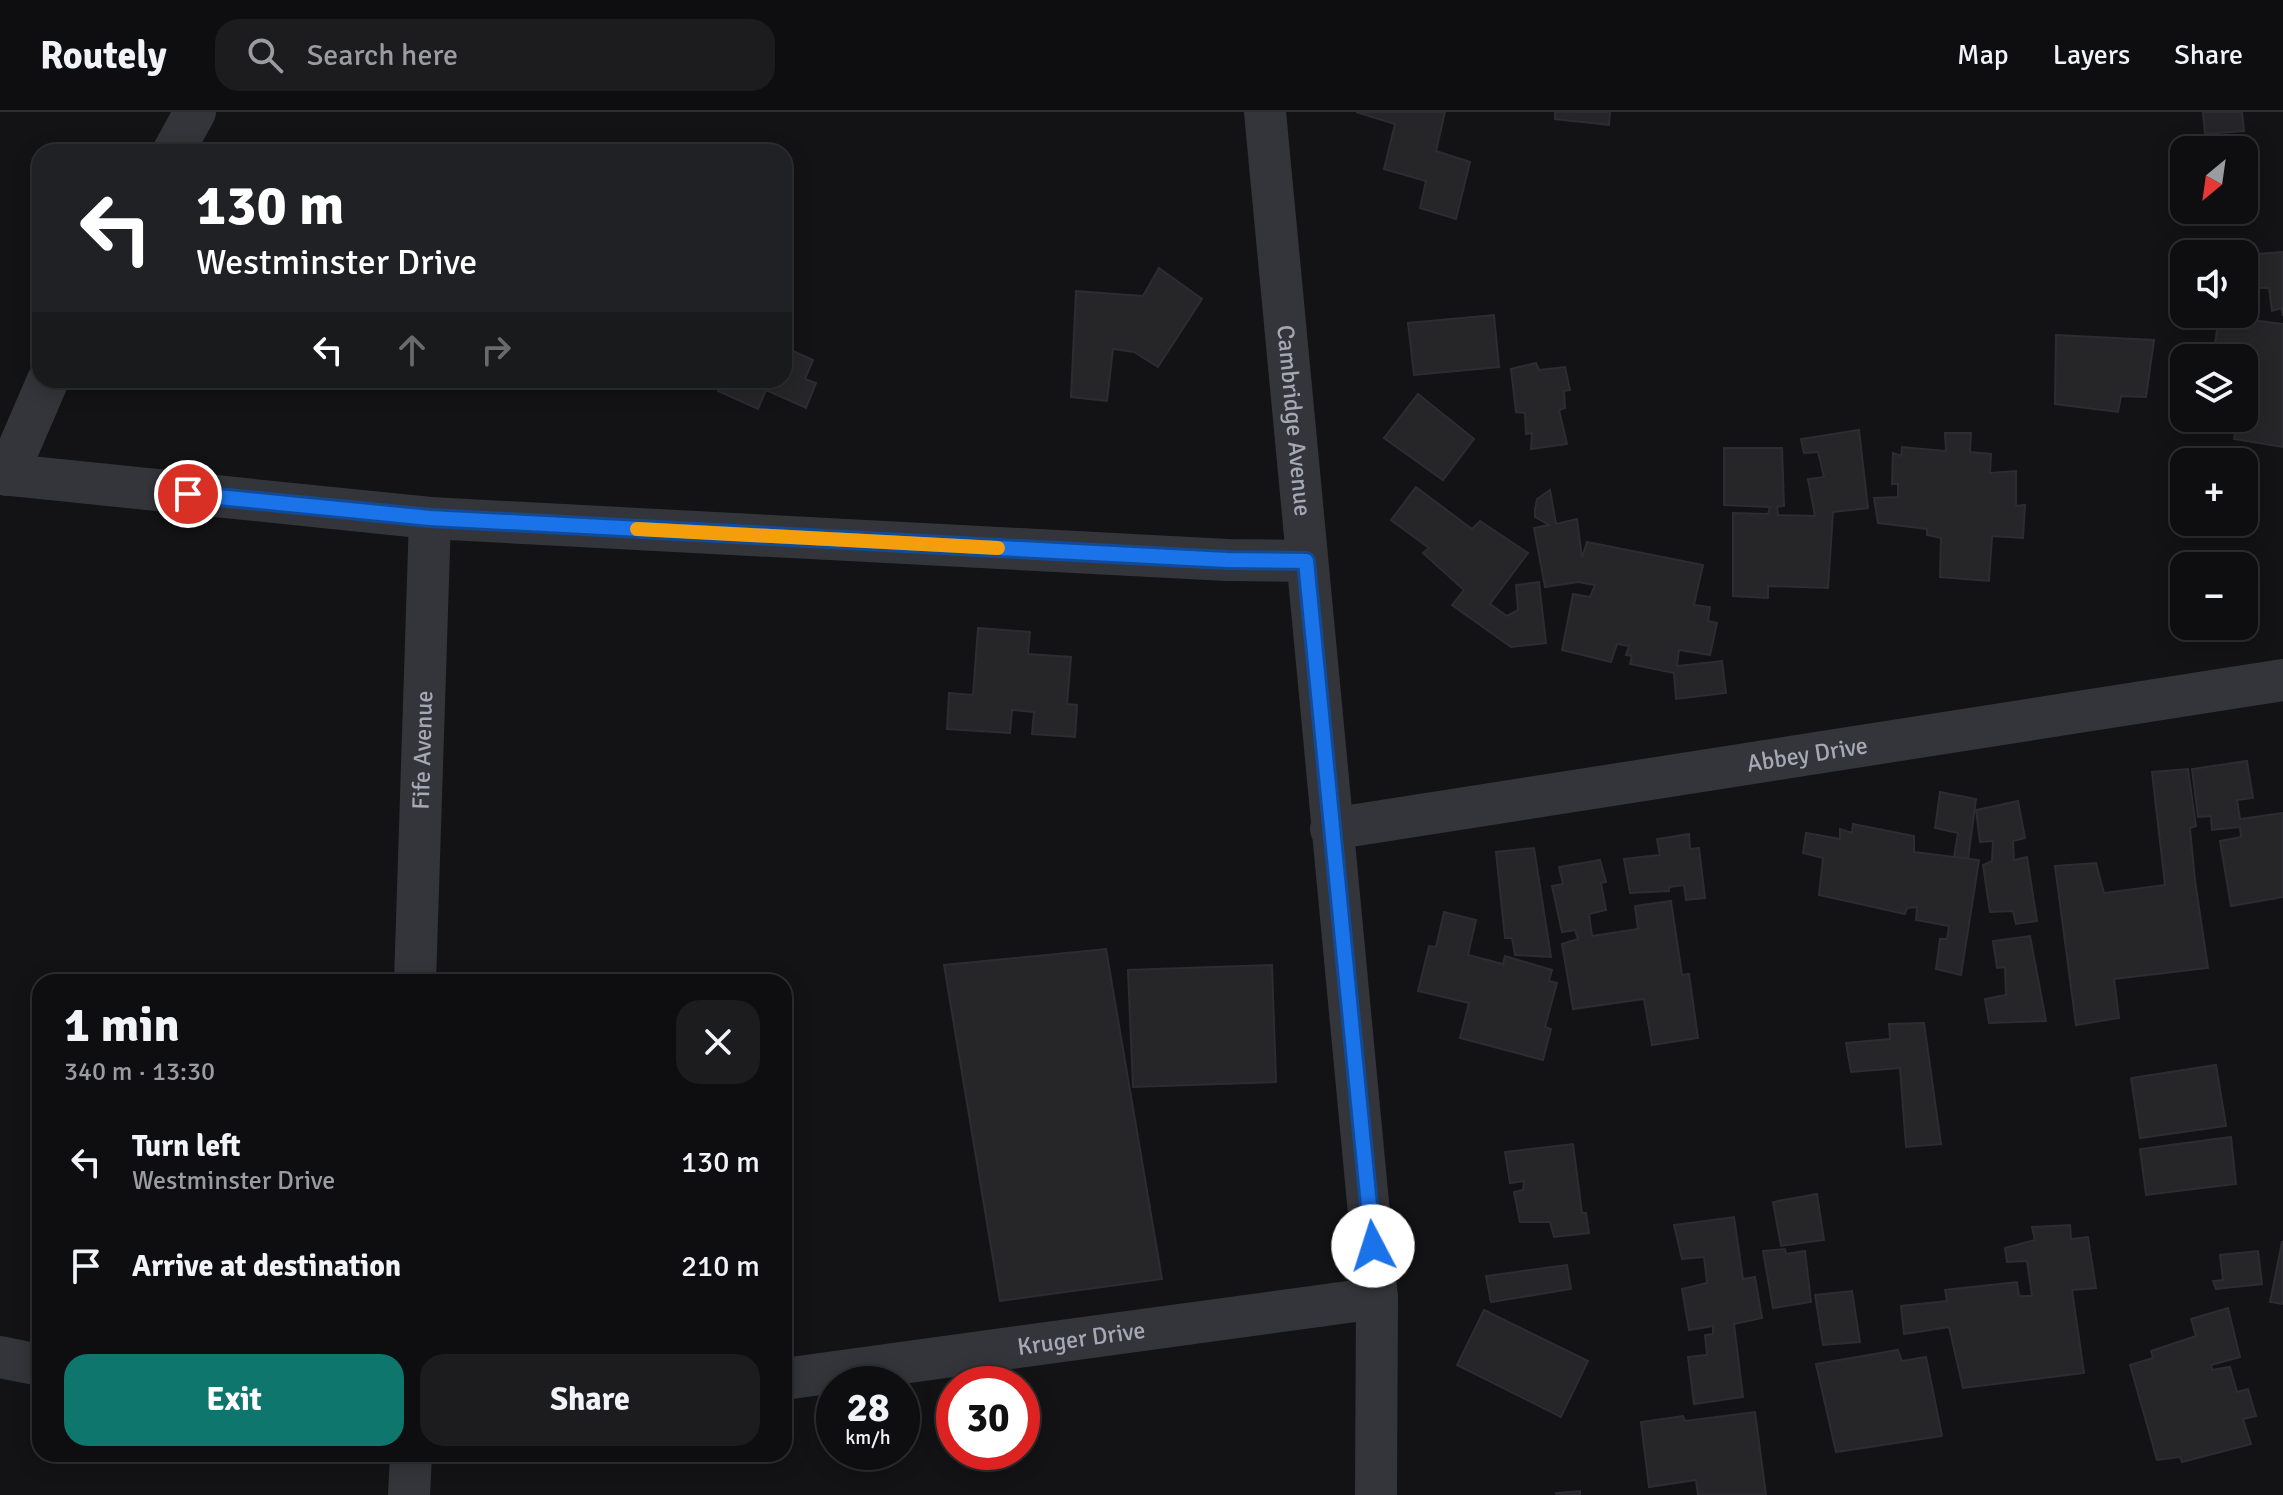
<!DOCTYPE html>
<html lang="en">
<head>
<meta charset="utf-8">
<style>
  :root { --surface:#0e0e10; --page:#1c1c1e; --text:#f1f3f6; --muted:#9b9c9f; --line:#2e2e30; --accent:#0f766e }
  body { margin:0; font-family:Signika,sans-serif; background:var(--page); color:var(--text); height:100vh; display:flex; flex-direction:column; font-size:30px; white-space:nowrap }
  * { box-sizing:border-box; margin:0 }
  p { font-size:26px; color:var(--muted) }
  .icon { flex:none; width:44px; height:44px; fill:none; stroke:currentColor; stroke-width:2; stroke-linecap:round; stroke-linejoin:round }
  .map { position:relative; flex:1; overflow:hidden }
  .drawer { position:absolute; left:32px; top:862px; width:760px; height:488px; display:flex; flex-direction:column; background:var(--surface); border-radius:24px; box-shadow:0 4px 20px #0003,0 0 0 2px var(--line) }
  .drawer>* { flex:none }
  .guide { position:absolute; left:32px; top:32px; width:760px; height:244px; border-radius:24px; box-shadow:0 4px 20px #0003,0 0 0 2px var(--line); background:#202124; color:#fff; overflow:hidden }
  .needle { width:52px; rotate:209deg }
  .buttons { position:absolute; left:2170px; top:24px; display:grid; gap:16px }
  .buttons a { display:grid; place-items:center; width:88px; height:88px; border-radius:16px; background:var(--surface); box-shadow:0 4px 20px #0003,0 0 0 2px var(--line); font-size:40px }
  .speed { position:absolute; left:816px; top:1254px; display:flex; gap:16px; font-size:40px; font-weight:700; text-align:center }
  .speed>* { display:grid; place-content:center; width:104px; height:104px; border-radius:50%; background:var(--surface); box-shadow:0 4px 20px #0003,0 0 0 2px var(--line); line-height:1 }
  .speed small { font-size:20px; font-weight:400 }
  .speed .limit { border:12px solid #d22; background:#fff; color:#111 }
  .pin { position:absolute; display:grid; place-items:center; width:68px; height:68px; color:#fff; margin:-34px; border:4px solid #fff; border-radius:50%; box-shadow:0 2px 8px #0007 }
  .me { position:absolute; width:88px; margin:-44px; rotate:355deg; stroke-linejoin:round; filter:drop-shadow(0 0 6px #0008) }
  .turn { display:flex; align-items:center; gap:28px; height:168px; padding:0 32px; font-size:36px }
  .turn .icon { width:104px; height:104px; stroke-width:2.5 }
  .turn b { display:block; font-size:56px; line-height:68px }
  .lanes { display:flex; align-items:center; height:76px; padding:0 32px; background:#0003; justify-content:center; gap:40px; direction:ltr }
  .lanes .off { opacity:.35 }
  .round { display:grid; place-items:center; flex:none; width:84px; height:84px; border-radius:24px; background:var(--page) }
  .summary { display:flex; align-items:center; justify-content:space-between; height:136px; padding:0 32px }
  h1 { font-size:48px; font-weight:700; line-height:60px }
  .action { display:flex; gap:16px; margin-top:auto; padding:16px 32px }
  .action a { flex:1; height:92px; border-radius:24px; background:var(--accent); color:#fff; font-size:32px; font-weight:700; line-height:92px; text-align:center }
  .action a+a { background:var(--page); color:var(--text) }
  ul { padding:0; list-style:none }
  li { display:flex; align-items:center; gap:24px; height:104px; padding:0 32px }
  li div { flex:1 }
  li b { display:block; font-size:30px }
  li em { font-style:normal }
  header { display:flex; align-items:center; gap:48px; box-sizing:border-box; height:112px; padding:0 40px; background:var(--surface); border-bottom:2px solid var(--line) }
  header strong { font-size:38px }
  nav { display:flex; gap:44px; margin-inline-start:auto; font-size:28px }
  .search { width:560px; height:72px; background:var(--page); display:flex; align-items:center; gap:20px; box-sizing:border-box; padding:0 28px; border-radius:24px; color:var(--muted); font-size:30px }
  .map>svg:first-child { display:block }
  .building { fill:#262629; stroke:#2d2d31; stroke-width:2 }
  .lines { fill:none; stroke-linecap:round; stroke-linejoin:round }
  .minor { stroke:#34353a; stroke-width:42 }
  .route-casing { stroke:#114b97; stroke-width:20 }
  .route { stroke:#1a73e8; stroke-width:14 }
  .slow { stroke:#f59e0b; stroke-width:14 }
  .labels { text-anchor:middle; dominant-baseline:central; stroke-width:8; stroke-linejoin:round; paint-order:stroke }
  .street-label { font-size:24px; fill:#a4a9b5; stroke:#0e0e10 }
</style>
</head>
<body>
<header>
<strong>Routely</strong>
<div class="search"><svg class="icon" aria-label="search" viewBox="0 0 24 24"><circle cx="10" cy="10" r="6"/><path d="M15 15l6 6"/></svg>Search here</div>
<nav><a>Map</a><a>Layers</a><a>Share</a></nav>
</header>
<div class="map">
<svg width="2283" height="1383" viewBox="0 0 2283 1383">
  <rect width="100%" height="100%" fill="#131315"/>
  <g class="building">
    <polygon points="1356,0 1445,0 1436,39 1470,50 1456,107 1420,96 1426,69 1384,57 1395,12"/>
    <polygon points="1555,0 1610,0 1609,13 1555,7"/>
    <polygon points="2203,0 2242,0 2244,19 2205,22"/>
    <polygon points="2283,140 2283,204 2281,196 2272,199 2269,176 2255,176 2255,169 2244,170 2244,143"/>
    <polygon points="1159,156 1202,187 1158,255 1134,240 1113,237 1107,289 1071,285 1076,179 1143,184"/>
    <polygon points="2244,182 2254,184 2251,208 2283,212 2283,335 2234,327 2238,306 2244,306 2244,246 2213,246 2218,211 2188,205 2188,202 2244,202"/>
    <polygon points="1494,203 1499,255 1414,263 1408,211"/>
    <polygon points="2056,223 2154,228 2146,285 2121,284 2118,300 2055,292"/>
    <polygon points="784,235 813,248 805,267 816,271 806,296 766,278 758,297 718,279 723,268 784,268"/>
    <polygon points="1536,251 1539,258 1565,255 1570,278 1564,279 1565,296 1559,298 1567,332 1531,337 1532,321 1526,322 1525,301 1516,300 1511,257"/>
    <polygon points="1418,282 1474,327 1443,368 1384,326"/>
    <polygon points="1859,318 1868,396 1833,400 1828,476 1768,474 1768,486 1733,484 1733,401 1768,402 1770,395 1724,393 1724,336 1782,336 1784,394 1777,395 1778,403 1815,404 1808,367 1824,365 1818,340 1804,341 1801,327"/>
    <polygon points="1945,321 1971,321 1970,340 1991,342 1990,361 2016,359 2016,394 2025,393 2023,426 1992,424 1989,469 1940,465 1941,426 1927,423 1927,417 1878,411 1874,386 1898,385 1898,372 1892,372 1893,341 1901,344 1902,335 1946,339"/>
    <polygon points="1416,375 1472,417 1480,409 1528,441 1490,492 1507,504 1518,498 1516,473 1539,470 1546,531 1511,535 1452,493 1464,478 1423,441 1429,436 1391,408"/>
    <polygon points="1550,378 1556,412 1577,407 1582,446 1587,430 1703,453 1694,493 1710,495 1708,509 1717,511 1710,543 1679,538 1677,554 1722,549 1726,581 1676,587 1674,561 1630,552 1632,544 1626,543 1629,534 1617,532 1611,550 1562,538 1573,482 1590,485 1595,473 1578,470 1545,475 1534,416 1549,413 1535,405 1535,397 1537,387"/>
    <polygon points="978,516 1030,520 1028,542 1071,545 1067,592 1077,593 1075,625 1032,622 1034,600 1012,598 1010,621 947,617 949,581 973,583"/>
    <polygon points="2247,649 2253,686 2237,688 2240,707 2283,701 2283,785 2231,794 2220,729 2241,725 2240,715 2212,718 2211,704 2198,705 2192,657"/>
    <polygon points="2188,657 2196,714 2190,716 2195,769 2208,856 2114,867 2119,906 2076,913 2055,754 2096,751 2104,781 2165,773 2152,660"/>
    <polygon points="1940,680 1976,687 1968,747 1954,745 1958,721 1935,716"/>
    <polygon points="2018,689 2025,726 2013,729 2014,748 2027,745 2037,809 2016,812 2013,799 1990,800 1983,753 1992,749 1993,729 1980,730 1976,698"/>
    <polygon points="1853,712 1914,724 1914,740 1979,748 1961,863 1936,857 1940,827 1947,827 1949,814 1916,808 1917,795 1907,796 1905,802 1819,783 1823,746 1803,741 1806,721 1840,727 1840,717 1852,721"/>
    <polygon points="1689,722 1690,737 1699,736 1705,786 1686,788 1684,773 1669,775 1669,779 1630,781 1624,747 1660,743 1657,727"/>
    <polygon points="1534,736 1551,845 1515,843 1512,826 1505,826 1496,740"/>
    <polygon points="1600,748 1606,770 1601,771 1606,798 1589,802 1592,824 1638,817 1635,794 1671,789 1682,863 1689,862 1698,926 1652,933 1644,887 1573,897 1562,832 1578,827 1575,818 1562,820 1552,774 1563,772 1559,755"/>
    <polygon points="1444,800 1476,808 1468,843 1503,852 1505,844 1552,858 1549,869 1557,871 1545,915 1551,917 1543,948 1460,926 1469,891 1418,879 1429,834 1436,835"/>
    <polygon points="2030,824 2046,909 1989,911 1985,887 2006,883 2005,855 1997,856 1993,829"/>
    <polygon points="1106,837 1162,1167 1000,1189 944,853"/>
    <polygon points="1272,853 1276,970 1133,975 1128,858"/>
    <polygon points="1924,911 1941,1032 1906,1035 1900,956 1851,960 1846,931 1890,927 1889,912"/>
    <polygon points="2216,953 2226,1014 2140,1026 2131,966"/>
    <polygon points="2231,1025 2236,1072 2146,1083 2140,1037"/>
    <polygon points="1573,1032 1582,1101 1586,1101 1589,1121 1554,1125 1550,1110 1520,1110 1514,1080 1523,1078 1524,1069 1510,1071 1505,1040"/>
    <polygon points="1817,1082 1824,1128 1781,1134 1773,1090"/>
    <polygon points="1734,1105 1743,1167 1755,1165 1762,1206 1734,1212 1743,1285 1694,1292 1688,1245 1707,1243 1705,1223 1713,1222 1713,1214 1689,1218 1682,1177 1707,1171 1704,1145 1682,1147 1674,1113"/>
    <polygon points="2070,1113 2071,1127 2088,1125 2096,1176 2072,1178 2084,1261 1963,1276 1949,1215 1904,1222 1901,1194 1947,1189 1945,1178 2017,1170 2019,1184 2032,1184 2027,1149 2007,1150 2005,1136 2035,1128 2032,1115"/>
    <polygon points="2282,1130 2283,1130 2283,1192 2270,1190"/>
    <polygon points="1785,1137 1786,1142 1805,1139 1811,1190 1773,1196 1763,1139"/>
    <polygon points="2258,1139 2262,1172 2216,1177 2213,1169 2223,1168 2220,1143"/>
    <polygon points="1567,1153 1571,1177 1491,1190 1486,1164"/>
    <polygon points="1852,1179 1860,1230 1823,1233 1815,1183"/>
    <polygon points="2228,1196 2240,1245 2211,1253 2212,1258 2230,1255 2237,1280 2248,1277 2256,1304 2243,1307 2251,1332 2182,1350 2180,1345 2157,1348 2130,1253 2153,1246 2151,1239 2196,1224 2191,1207"/>
    <polygon points="1484,1198 1588,1249 1561,1305 1457,1253"/>
    <polygon points="1898,1238 1902,1249 1926,1245 1942,1324 1836,1340 1816,1252"/>
    <polygon points="1755,1300 1766,1383 1698,1383 1696,1368 1649,1375 1641,1310 1683,1304 1685,1309"/>
    <polygon points="1580,1379 1580,1383 1557,1383 1556,1381"/>
  </g>
  <g class="lines">
    <g class="minor">
      <path id="s1" d="M1265,0L1377,1186L1376,1383"/>
      <polyline points="173,40 195,0"/>
      <polyline points="0,362 430,406 1227,448 1306,449"/>
      <polyline points="7,363 48,268"/>
      <path id="s2" d="M1331,717L2283,568"/>
      <path id="s3" d="M415,870L430,406"/>
      <polyline points="0,1245 40,1253"/>
      <path id="s4" d="M784,1267L1377,1186"/>
      <polyline points="409,1383 411,1342"/>
    </g>
  </g>
  <g class="lines">
    <defs>
      <polyline id="route" points="188,382 430,406 1227,448 1306,449 1373,1134"/>
    </defs>
    <use href="#route" class="route-casing"/>
    <use href="#route" class="route"/>
    <polyline class="slow" points="637,417 998,436"/>
  </g>
  <g class="labels">
    <g class="street-label">
      <text stroke="none"><textPath href="#s1" startOffset="310">Cambridge Avenue</textPath></text>
      <text stroke="none"><textPath href="#s3" startOffset="232">Fife Avenue</textPath></text>
      <text stroke="none"><textPath href="#s2" startOffset="482">Abbey Drive</textPath></text>
      <text stroke="none"><textPath href="#s4" startOffset="300">Kruger Drive</textPath></text>
    </g>
  </g>
</svg>
<div class="buttons">
<a><svg class="needle" viewBox="-14 -14 28 28"><path d="M0-13l5 13h-10z" fill="#e53935"/><path d="M0 13l5-13h-10z" fill="#9b9c9f"/></svg></a>
<a><svg class="icon" aria-label="sound" viewBox="0 0 24 24"><path d="M4 9h4l5-4v14l-5-4H4zM17 9q2 3 0 6"/></svg></a>
<a><svg class="icon" aria-label="layers" viewBox="0 0 24 24"><path d="M12 4l9 5-9 5-9-5zM3 14l9 5 9-5"/></svg></a>
<a>+</a>
<a>−</a>
</div>
<div class="speed"><div>28<small>km/h</small></div><div class="limit">30</div></div>
<div class="pin" style="left:188px;top:382px;background:#d93025"><svg class="icon" aria-label="arrive" viewBox="0 0 24 24"><path d="M6 21V4h12l-3 4 3 4H6"/></svg></div>
<svg class="me" style="left:1373px;top:1134px" viewBox="-20 -20 40 40"><circle r="19" fill="#fff"/><path d="M0-13L10 11 0 6-10 11z" fill="#1a73e8"/></svg>
<div class="guide">
<div class="turn"><svg class="icon" aria-label="left" viewBox="0 0 24 24"><path d="M17 20v-9H6M10 6l-5 5 5 5"/></svg><div><b>130 m</b>Westminster Drive</div></div>
<div class="lanes"><svg class="icon" aria-label="left" viewBox="0 0 24 24"><path d="M17 20v-9H6M10 6l-5 5 5 5"/></svg><svg class="icon off" aria-label="ahead" viewBox="0 0 24 24"><path d="M12 20V5M6 11l6-6 6 6"/></svg><svg class="icon off" aria-label="right" viewBox="0 0 24 24"><path d="M7 20v-9h11M14 6l5 5-5 5"/></svg></div>
</div>
<section class="drawer">
<div class="summary"><div><h1>1 min</h1><p>340 m · 13:30</p></div><a class="round"><svg class="icon" aria-label="close" viewBox="0 0 24 24"><path d="M6 6l12 12M18 6L6 18"/></svg></a></div>
<ul>
<li><svg class="icon" aria-label="left" viewBox="0 0 24 24"><path d="M17 20v-9H6M10 6l-5 5 5 5"/></svg><div><b>Turn left</b><p>Westminster Drive</p></div><em>130 m</em></li>
<li><svg class="icon" aria-label="arrive" viewBox="0 0 24 24"><path d="M6 21V4h12l-3 4 3 4H6"/></svg><div><b>Arrive at destination</b></div><em>210 m</em></li>
</ul>
<div class="action"><a>Exit</a><a>Share</a></div>
</section>
</div>
</body>
</html>
